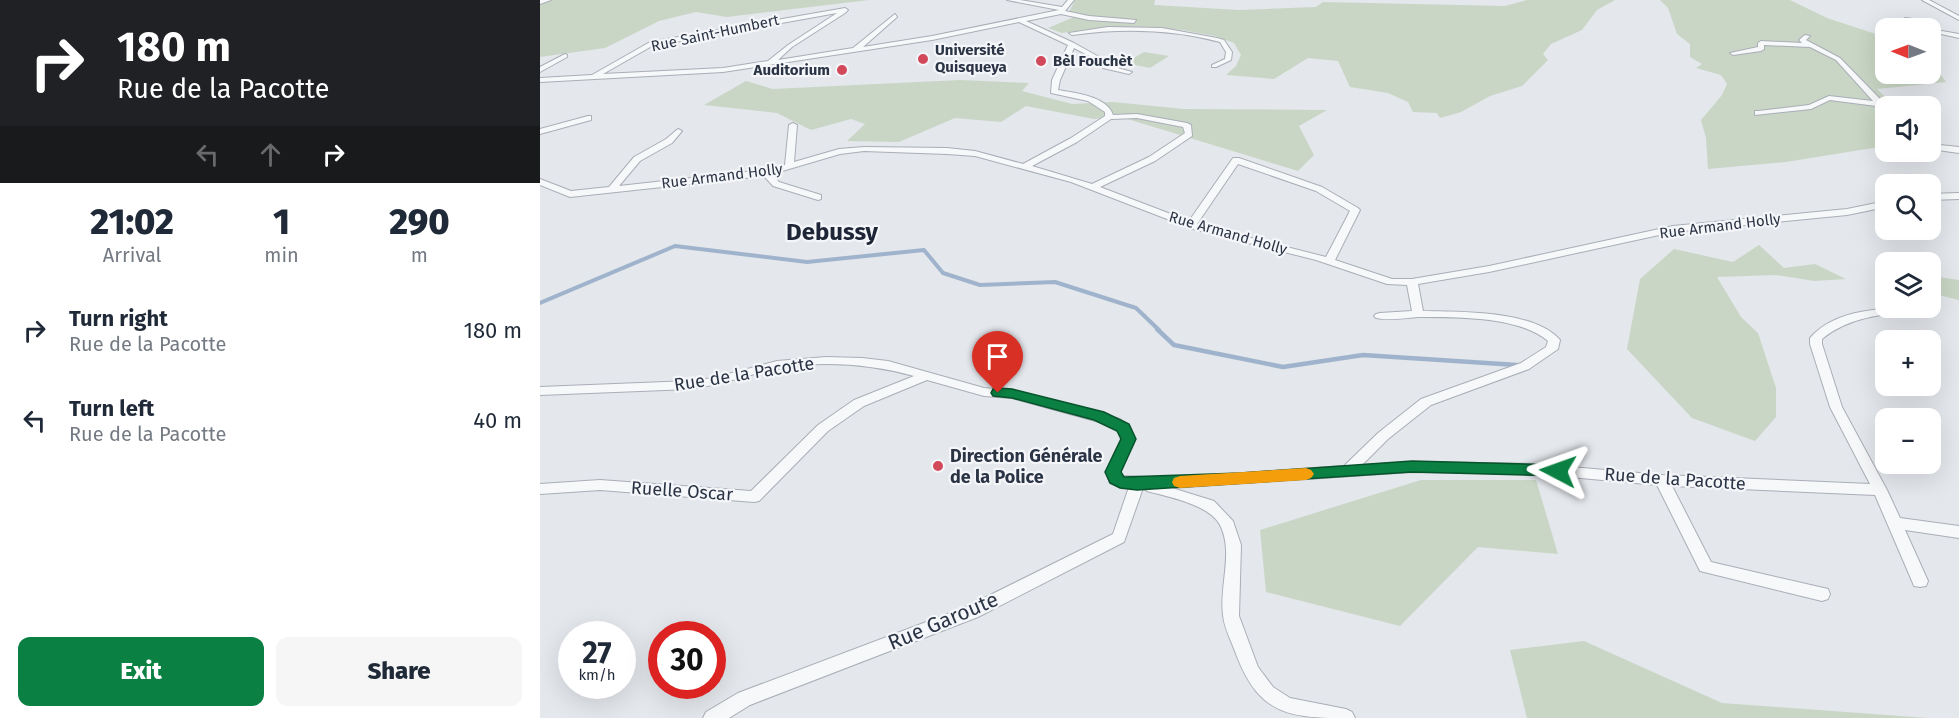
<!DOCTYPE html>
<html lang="en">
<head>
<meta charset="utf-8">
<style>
  :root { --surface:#fff; --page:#f6f6f7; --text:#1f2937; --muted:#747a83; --accent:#0b8043 }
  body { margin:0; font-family:"Fira Sans",sans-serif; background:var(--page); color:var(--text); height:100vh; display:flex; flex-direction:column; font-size:22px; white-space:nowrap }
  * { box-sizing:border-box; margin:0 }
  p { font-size:20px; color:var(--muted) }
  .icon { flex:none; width:33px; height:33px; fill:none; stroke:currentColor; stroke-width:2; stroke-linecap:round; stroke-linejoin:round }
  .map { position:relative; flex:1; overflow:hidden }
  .drawer { display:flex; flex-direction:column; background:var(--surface); width:540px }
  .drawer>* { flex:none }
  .hud { background:#202124; color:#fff; overflow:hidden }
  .needle { width:39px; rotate:271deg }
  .tools { position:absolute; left:1335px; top:18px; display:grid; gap:12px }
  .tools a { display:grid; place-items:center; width:66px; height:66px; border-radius:12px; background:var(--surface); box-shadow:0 6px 24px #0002; font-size:30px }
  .speed { position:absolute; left:18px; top:621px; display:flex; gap:12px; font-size:30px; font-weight:700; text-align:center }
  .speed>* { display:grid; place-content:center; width:78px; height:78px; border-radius:50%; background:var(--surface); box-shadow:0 6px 24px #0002; line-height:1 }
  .speed small { font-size:15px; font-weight:400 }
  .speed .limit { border:9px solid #d22; background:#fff; color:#111 }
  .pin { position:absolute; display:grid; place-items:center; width:51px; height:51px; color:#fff; margin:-62px -26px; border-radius:50% 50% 50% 0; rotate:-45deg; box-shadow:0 0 6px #0007 }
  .pin .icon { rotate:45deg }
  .me { position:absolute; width:66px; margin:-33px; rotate:274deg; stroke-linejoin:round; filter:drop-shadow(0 0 4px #0008) }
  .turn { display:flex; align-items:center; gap:21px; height:126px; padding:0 18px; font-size:27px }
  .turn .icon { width:78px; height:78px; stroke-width:2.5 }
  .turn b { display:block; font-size:42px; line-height:51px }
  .lanes { display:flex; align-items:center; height:57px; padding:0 18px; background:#0003; justify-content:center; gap:30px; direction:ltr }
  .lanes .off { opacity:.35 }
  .eta { display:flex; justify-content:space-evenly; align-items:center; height:102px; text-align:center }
  .eta b { font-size:36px; font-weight:800; line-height:42px }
  .cta { display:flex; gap:12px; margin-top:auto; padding:12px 18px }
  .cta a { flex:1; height:69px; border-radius:12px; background:var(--accent); color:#fff; font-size:24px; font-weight:800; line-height:69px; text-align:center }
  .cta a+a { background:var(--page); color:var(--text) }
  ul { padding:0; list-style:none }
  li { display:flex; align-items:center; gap:18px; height:90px; padding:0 18px }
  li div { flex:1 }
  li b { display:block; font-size:22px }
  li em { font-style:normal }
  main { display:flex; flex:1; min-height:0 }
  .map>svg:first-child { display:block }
  .green { fill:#c9d6c5 }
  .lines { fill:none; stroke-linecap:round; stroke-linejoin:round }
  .stream-far1 { stroke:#9fb4cc; stroke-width:4 }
  .stream { stroke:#9fb4cc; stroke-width:4.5 }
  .street-casing { stroke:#a9aeb7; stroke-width:2 }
  .street { fill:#f7f8fa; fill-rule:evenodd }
  .route { fill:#0b8043; stroke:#07532c; stroke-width:1.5 }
  .slow { fill:#f59e0b }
  .poi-dot { fill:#d1495b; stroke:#f4f6f9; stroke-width:2 }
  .labels { text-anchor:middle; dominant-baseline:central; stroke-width:4.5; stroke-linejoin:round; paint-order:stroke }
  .far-street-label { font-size:15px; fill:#2b3445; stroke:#f4f6f9 }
  .far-poi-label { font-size:15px; font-weight:bold; fill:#2b3445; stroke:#f4f6f9; text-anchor:start }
  .street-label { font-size:18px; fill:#2b3445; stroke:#f4f6f9 }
  .poi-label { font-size:18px; font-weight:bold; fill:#2b3445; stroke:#f4f6f9; text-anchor:start }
  .near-street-label { font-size:21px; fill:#2b3445; stroke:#f4f6f9 }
  .district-label { font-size:24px; font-weight:bold; fill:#1d2536; stroke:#f4f6f9 }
</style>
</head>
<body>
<main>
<section class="drawer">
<div class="hud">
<div class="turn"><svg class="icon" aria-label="right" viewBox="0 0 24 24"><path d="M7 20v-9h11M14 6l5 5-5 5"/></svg><div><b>180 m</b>Rue de la Pacotte</div></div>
<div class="lanes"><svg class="icon off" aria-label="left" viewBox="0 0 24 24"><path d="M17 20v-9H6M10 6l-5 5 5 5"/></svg><svg class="icon off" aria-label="ahead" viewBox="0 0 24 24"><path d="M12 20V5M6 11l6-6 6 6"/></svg><svg class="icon" aria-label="right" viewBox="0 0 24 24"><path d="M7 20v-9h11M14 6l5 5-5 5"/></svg></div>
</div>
<div class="eta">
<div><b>21:02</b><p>Arrival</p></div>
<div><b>1</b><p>min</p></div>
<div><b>290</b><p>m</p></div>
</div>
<ul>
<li><svg class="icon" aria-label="right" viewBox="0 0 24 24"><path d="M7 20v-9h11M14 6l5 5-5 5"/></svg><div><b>Turn right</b><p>Rue de la Pacotte</p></div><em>180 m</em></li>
<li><svg class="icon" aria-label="left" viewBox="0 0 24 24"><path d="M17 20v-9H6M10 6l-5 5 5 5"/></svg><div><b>Turn left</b><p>Rue de la Pacotte</p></div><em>40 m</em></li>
</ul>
<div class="cta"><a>Exit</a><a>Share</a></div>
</section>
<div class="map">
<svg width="1419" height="718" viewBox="0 0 1419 718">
  <rect width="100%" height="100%" fill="#e4e7ec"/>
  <g class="green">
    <polygon points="0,0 329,0 187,17 156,12 119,21 65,48 0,57"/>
    <polygon points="535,0 615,0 614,5 699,10 776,7 783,2 965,6 987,0 1075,0 1057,10 1042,30 1011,44 1003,54 1008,60 982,86 950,96 921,112 900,118 897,113 873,112 868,102 848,93 810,87 798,61 768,58 734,79 686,75 696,66 701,55 694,43 675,36 642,30 612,27 559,28 522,33 508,28 534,17 529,12"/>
    <polygon points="1120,0 1250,0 1287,18 1345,37 1346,74 1390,74 1391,61 1406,82 1337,89 1355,106 1346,106 1345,146 1246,162 1168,169 1166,138 1161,120 1182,95 1187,84 1181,75 1156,68 1162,64 1150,57 1150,44 1137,34 1128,8"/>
    <polygon points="604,52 629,56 610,68 586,63"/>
    <polygon points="420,80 489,83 482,91 532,104 573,102 644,109 787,110 759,126 774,155 758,171 581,117 554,119 486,106 461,122 415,118 359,142 307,141 325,124 311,119 271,130 237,113 164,105 206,81 233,89"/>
    <polygon points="1219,245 1244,268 1275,264 1306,279 1274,281 1236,275 1177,277 1201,317 1218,333 1236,388 1236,417 1215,441 1152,418 1087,349 1100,279 1134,249 1193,262"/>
    <polygon points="1391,276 1419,280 1419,300 1391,293"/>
    <polygon points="881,480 996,480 1018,554 938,547 860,626 726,592 720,530"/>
    <polygon points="1044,641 1182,703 1387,718 987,718 970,650"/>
  </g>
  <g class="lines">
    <polyline class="stream-far1" points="0,303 135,246 267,262 384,250 403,273 440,285 515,282 596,308 619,330"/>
    <polyline class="stream" points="617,329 634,345 743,367 823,355 977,365"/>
    <defs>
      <g id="street">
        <polygon points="0,0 11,0 0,4"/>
        <path d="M467,0H480L522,7L528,0H534L525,11L549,16L596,20L594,23L549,20L521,14L486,21L534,43L559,57L567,65L592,72L589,74L563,68L555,59L534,48L520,80L518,90C535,93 567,96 573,115L597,114L647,123L651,125L652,136L615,161L560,187L649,221L693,158H699L782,187L818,208L820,210L795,260L852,279H872L949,266L1133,226L1307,209L1346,201V207L1307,215L1133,232L949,272L878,284L883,311C921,312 994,310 1020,340L1018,349L989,369L891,405L848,439L822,465L872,462L997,464L1122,475L1330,484L1290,407L1270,344V338C1296,308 1345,308 1381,308L1380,310L1376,311C1342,314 1309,317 1282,339V344L1302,407L1347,490L1360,518L1419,526V538L1365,530L1388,581L1386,586L1380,587L1374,586L1372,581L1335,495L1132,486L1171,562L1288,589L1290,594L1288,599L1282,601L1160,571L1117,485L997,474L872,472L632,488L674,501L693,521L701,545L699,616L718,667L733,687L750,698L806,709L812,712L815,718C753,718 720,718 696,654C692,642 684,628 683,615C679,586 694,552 680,525C669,504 628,497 607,491L603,488L584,542L438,617L210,705L189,718H163L166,712L198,693L426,607L573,534L589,487H580L570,483L566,472L581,439L578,430L570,425L472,398L444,396L387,380L324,406L288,431L219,501L214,502L60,490L0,494V484L60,480L211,491L278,425L314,400L374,376C330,364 281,360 236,369C207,375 180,385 150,389L0,395V387L150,381L173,378L237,361L286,357L322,358L348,361L444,388L472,390L580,419L589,425L595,439L580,472L581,476L629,478L804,466L838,433L881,399L981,363L1006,347L1008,341C979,316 915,317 878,317C864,318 849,321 836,318L834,316L836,314L840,313L872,311L867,285L847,284L776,260L653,229L531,182L435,156L407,154L324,151L300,154L232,174L239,182L281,195V199L278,200L233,186L224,176L30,197L0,185V179L31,191L69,187L94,157L126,139L138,129L142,131L132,143L100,161L79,186L225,170L245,165L249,125L253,123L257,125L254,162L299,149L324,147L407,148L435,151L483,164L531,138L565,116V112L548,101L511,93L512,80L528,45L479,22L392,40L183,72L0,82V78L52,75L110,42L305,8L308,10L305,13L252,47L238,60L313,48L355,14L357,17L323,47L392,36L519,10ZM297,13L248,45L228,61L183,68L63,74L112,46ZM597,118L643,127L645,133L609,157L552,184L492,166L537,142L571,119ZM698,164L776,191L810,211L786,257L657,224Z"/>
        <polygon points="1382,0 1389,0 1419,16 1419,20"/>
        <polygon points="1365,18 1389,21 1396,30 1419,34 1419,38 1392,32 1385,24 1363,21"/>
        <path d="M568,27L622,28L677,38L684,40L692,52L691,60L676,67H672V65L685,59L686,52L680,42C632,29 581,28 532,35L529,33Z"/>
        <polygon points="1265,35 1270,36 1266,40 1300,58 1344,103 1344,107 1290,100 1271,109 1215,115 1215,111 1218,111 1269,105 1289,96 1333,101 1296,60 1270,47 1224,45 1224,49 1221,51 1193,55 1190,53 1218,47 1218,43 1221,41 1262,43 1259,40"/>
        <polygon points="25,54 27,55 27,57 0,72 0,67"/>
        <polygon points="48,116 51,116 51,120 0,134 0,129"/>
        <polygon points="1390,144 1419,147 1419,153 1390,149"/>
        <polygon points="1419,193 1419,199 1390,200 1390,194"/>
      </g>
    </defs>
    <use href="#street" class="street-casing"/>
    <use href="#street" class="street"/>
  </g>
  <polygon class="route" points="458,388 472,389 564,412 589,424 596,439 581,472 584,477 701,473 872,461 1018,465 1024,467 1026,471 1024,475 1018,476 872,472 597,490 580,488 570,483 565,472 581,439 577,431 554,420 472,398 453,396 451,393 453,389"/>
  <polygon class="slow" points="766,468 771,470 774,474 771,478 766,480 640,488 634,486 632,482 634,478 640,476"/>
  <g class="poi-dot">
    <circle cx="383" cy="59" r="6"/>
    <circle cx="501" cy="61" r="6"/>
    <circle cx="302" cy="70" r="6"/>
    <circle cx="398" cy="466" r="6"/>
  </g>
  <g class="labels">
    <g class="far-street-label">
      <text transform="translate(175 33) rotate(-12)">Rue Saint-Humbert</text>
      <text transform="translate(182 176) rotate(-7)">Rue Armand Holly</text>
      <text transform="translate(1180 226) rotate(-7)">Rue Armand Holly</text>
      <text transform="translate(688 233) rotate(16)">Rue Armand Holly</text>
    </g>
    <g class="far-poi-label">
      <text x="395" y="50">Université<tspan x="395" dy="17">Quisqueya</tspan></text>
      <text x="513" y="61">Bèl Fouchèt</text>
      <text x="290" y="70" text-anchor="end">Auditorium</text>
    </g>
    <g class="street-label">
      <text transform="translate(204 374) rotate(-9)">Rue de la Pacotte</text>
      <text transform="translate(1135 479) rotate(4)">Rue de la Pacotte</text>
      <text transform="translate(142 491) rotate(4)">Ruelle Oscar</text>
    </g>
    <g class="poi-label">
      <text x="410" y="456">Direction Générale<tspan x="410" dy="21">de la Police</tspan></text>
    </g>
    <g class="near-street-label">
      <text transform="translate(403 621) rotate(-23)">Rue Garoute</text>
    </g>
    <g class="district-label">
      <text x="292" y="232">Debussy</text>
    </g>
  </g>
</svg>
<div class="tools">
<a><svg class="needle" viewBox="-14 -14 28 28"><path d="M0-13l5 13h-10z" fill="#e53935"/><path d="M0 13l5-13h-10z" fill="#747a83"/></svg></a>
<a><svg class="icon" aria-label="sound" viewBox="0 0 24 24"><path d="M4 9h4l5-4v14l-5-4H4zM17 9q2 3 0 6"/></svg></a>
<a><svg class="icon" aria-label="search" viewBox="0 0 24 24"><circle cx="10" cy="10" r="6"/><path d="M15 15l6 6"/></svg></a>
<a><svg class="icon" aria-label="layers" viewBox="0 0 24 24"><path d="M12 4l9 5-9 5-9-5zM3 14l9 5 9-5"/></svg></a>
<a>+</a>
<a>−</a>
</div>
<div class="speed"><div>27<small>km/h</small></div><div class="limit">30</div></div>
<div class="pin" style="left:458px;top:393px;background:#d93025"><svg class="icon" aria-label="arrive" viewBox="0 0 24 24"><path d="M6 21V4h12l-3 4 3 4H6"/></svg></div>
<svg class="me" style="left:1018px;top:471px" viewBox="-20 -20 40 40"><path d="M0-17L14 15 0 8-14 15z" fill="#0b8043" stroke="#fff" stroke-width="4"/></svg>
</div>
</main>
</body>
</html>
